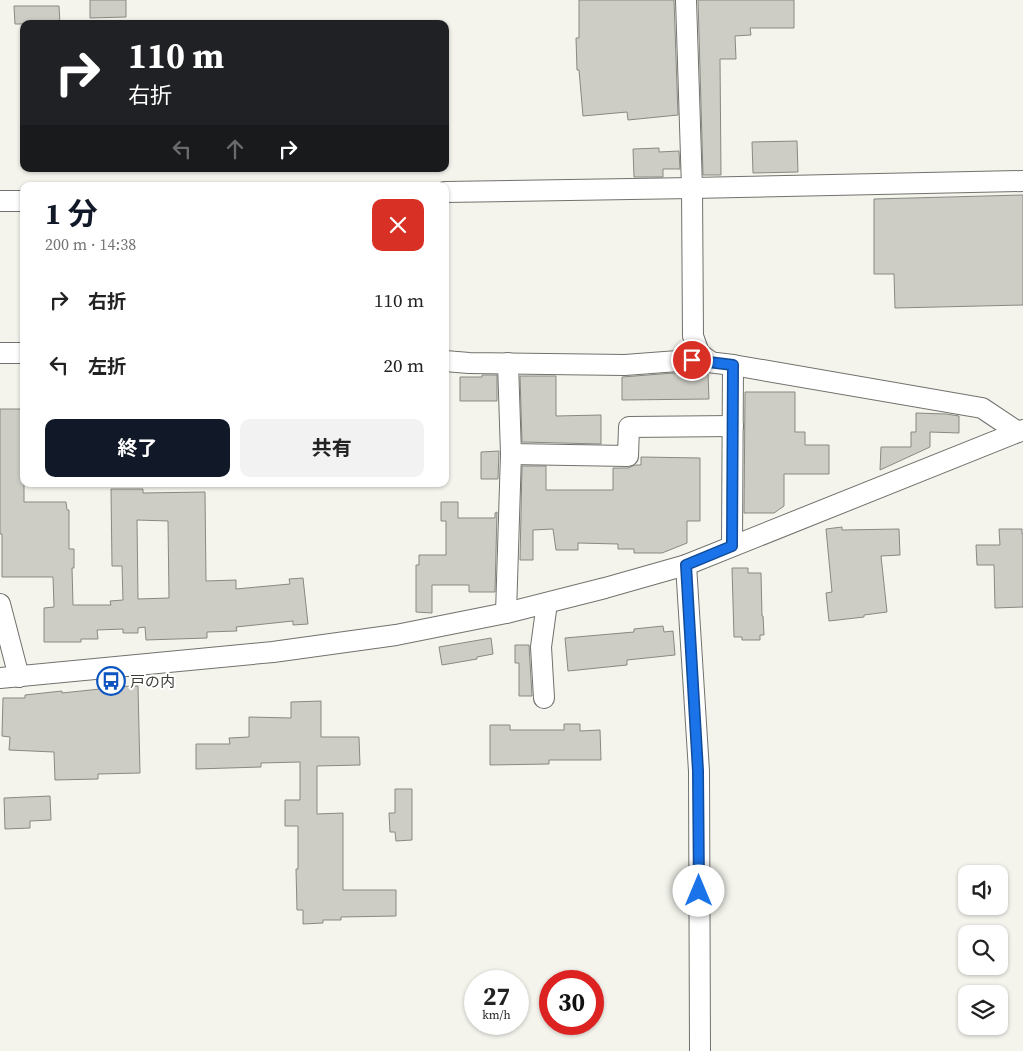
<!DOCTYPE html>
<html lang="ja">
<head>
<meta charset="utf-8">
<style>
  :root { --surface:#fff; --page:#f2f2f2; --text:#222; --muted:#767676; --accent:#111827 }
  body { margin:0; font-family:"Source Serif 4","Noto Sans JP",serif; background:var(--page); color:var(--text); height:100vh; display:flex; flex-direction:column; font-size:19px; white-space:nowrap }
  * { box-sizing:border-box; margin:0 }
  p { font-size:16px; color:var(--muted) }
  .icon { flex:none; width:28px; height:28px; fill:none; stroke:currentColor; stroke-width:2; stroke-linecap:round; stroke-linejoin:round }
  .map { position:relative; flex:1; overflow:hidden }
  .sheet { position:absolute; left:20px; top:182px; width:429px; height:305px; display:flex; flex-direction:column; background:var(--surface); border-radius:10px; box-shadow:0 1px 4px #0004 }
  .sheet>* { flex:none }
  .guide { position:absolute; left:20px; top:20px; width:429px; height:152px; border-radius:10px; box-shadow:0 1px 4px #0004; background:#202124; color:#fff; overflow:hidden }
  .tools { position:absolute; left:958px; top:865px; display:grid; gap:10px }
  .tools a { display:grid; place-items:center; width:50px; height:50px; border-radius:10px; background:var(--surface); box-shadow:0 1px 4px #0004; font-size:25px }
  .speed { position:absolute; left:464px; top:970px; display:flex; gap:10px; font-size:25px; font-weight:700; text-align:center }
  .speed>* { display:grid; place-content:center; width:65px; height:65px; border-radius:50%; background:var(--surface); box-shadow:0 1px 4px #0004; line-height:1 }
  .speed small { font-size:12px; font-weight:400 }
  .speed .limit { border:8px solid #d22; background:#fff; color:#111 }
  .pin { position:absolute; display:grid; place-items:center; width:42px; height:42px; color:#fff; margin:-21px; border:2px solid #fff; border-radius:50%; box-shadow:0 1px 5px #0007 }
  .me { position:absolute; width:55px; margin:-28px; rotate:0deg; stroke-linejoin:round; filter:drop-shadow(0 0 4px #0008) }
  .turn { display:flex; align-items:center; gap:18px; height:105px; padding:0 25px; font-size:22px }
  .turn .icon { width:65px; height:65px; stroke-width:2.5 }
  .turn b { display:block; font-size:35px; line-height:42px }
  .lanes { display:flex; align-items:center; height:48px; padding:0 25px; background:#0003; justify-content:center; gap:25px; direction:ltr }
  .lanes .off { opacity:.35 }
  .round { display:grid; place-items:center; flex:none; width:52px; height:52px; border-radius:10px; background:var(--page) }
  .overview { display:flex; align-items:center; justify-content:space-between; height:85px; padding:0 25px }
  h1 { font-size:30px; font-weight:700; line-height:38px; color:var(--accent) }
  .button { display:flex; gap:10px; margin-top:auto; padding:10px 25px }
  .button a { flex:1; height:58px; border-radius:10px; background:var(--accent); color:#fff; font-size:20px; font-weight:700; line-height:58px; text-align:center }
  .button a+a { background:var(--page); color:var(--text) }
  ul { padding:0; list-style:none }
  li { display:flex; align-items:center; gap:15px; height:65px; padding:0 25px }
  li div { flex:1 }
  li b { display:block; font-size:19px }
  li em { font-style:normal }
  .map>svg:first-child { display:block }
  .building { fill:#cdcdc6; stroke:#888982; fill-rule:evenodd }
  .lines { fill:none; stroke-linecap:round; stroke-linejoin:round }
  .minor-casing { stroke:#71726c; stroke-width:22 }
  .minor { stroke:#fff; stroke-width:20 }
  .route-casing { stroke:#114b97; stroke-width:12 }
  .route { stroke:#1a73e8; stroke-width:9 }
  .labels { text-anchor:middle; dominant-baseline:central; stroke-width:4; stroke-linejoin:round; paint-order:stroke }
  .poi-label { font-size:15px; fill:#3d3d3a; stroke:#fffffe; text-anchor:start }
</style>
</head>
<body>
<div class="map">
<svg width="1023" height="1051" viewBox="0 0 1023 1051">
  <rect width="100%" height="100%" fill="#f4f4ed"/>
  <g class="building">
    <polygon points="90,0 126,0 126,17 90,18"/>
    <polygon points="579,0 674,0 678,115 628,120 627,112 583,116 579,70 577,70 576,38 579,38"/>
    <polygon points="698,0 794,0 794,28 750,28 751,35 735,36 736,59 720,59 721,175 703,175"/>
    <polygon points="14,6 59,6 60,24 15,24"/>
    <polygon points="797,141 798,172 753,173 752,142"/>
    <polygon points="659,148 659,152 679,151 680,169 663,169 663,177 634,177 633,149"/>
    <polygon points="1023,195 1023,305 895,308 894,274 874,274 874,199"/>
    <polygon points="674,373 708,374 709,399 622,400 622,377"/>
    <polygon points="482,375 497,375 497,401 460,401 460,377 482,377"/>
    <polygon points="520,376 556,376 556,416 601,415 601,444 522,442"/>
    <polygon points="745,392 795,392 795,432 805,432 805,445 829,445 829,474 784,474 784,506 774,513 744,513"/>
    <path d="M0,409H24V502H66L67,510H69V549H74V568H72L73,605H111L110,601L123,600L122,566H112L111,489H143V493L205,492L206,581L236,580V589L290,584L289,579L303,578L308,624L293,625V621L236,627L237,631L207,632V638L146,640L145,627L138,628V633H123V629L97,630L98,639H81V642H44V608L54,607L53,577H2V534H0ZM137,520L168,521L169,598L138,599Z"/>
    <polygon points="916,413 946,414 959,416 959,433 930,432 930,447 880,470 881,447 911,447 911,432 916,432"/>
    <polygon points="499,451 498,479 481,479 481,452"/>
    <polygon points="641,457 700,458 700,521 687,521 687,543 662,553 634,553 634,549 618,549 618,544 578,543 578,550 556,550 553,529 533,530 533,560 520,560 522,466 546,466 546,490 613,490 613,468 628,468 635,465 641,465"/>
    <polygon points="441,502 458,502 458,518 495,518 495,513 497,512 495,592 469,592 469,585 432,585 432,613 416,612 416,565 419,565 419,555 446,555 446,521 441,521"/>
    <polygon points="842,527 842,530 899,529 900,555 881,556 887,612 864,615 864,617 829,621 826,593 832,592 826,529"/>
    <polygon points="999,529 1022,529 1022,534 1023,534 1023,607 995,608 994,565 977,565 976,545 1000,545"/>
    <polygon points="732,568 748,568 748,573 761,573 762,616 763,616 764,635 760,635 760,640 742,640 742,637 734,637"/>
    <polygon points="663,626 664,632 673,631 675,655 627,660 627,665 568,671 565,638 634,632 634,629"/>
    <polygon points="491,638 493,654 477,657 477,659 442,665 439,647"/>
    <polygon points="515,645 529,645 532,696 519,696 519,663 515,663"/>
    <polygon points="138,686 140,773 98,774 98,779 55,780 54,752 9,750 10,737 2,736 3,698 25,698 25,695 62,691 62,693 100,689 100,687"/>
    <polygon points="321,701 321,737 359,737 360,765 317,766 317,814 343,813 343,890 396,890 396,916 341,917 341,920 323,920 323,923 303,924 303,910 297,910 296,869 298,869 298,826 285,826 285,800 300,800 300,762 261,763 261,767 196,769 196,744 230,744 229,738 249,737 249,717 291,718 291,702"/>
    <polygon points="564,724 580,724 580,731 600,730 601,760 549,760 549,764 490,765 490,725 510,725 510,730 564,730"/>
    <polygon points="395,789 412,789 412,840 396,841 395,832 390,832 389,813 395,813"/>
    <polygon points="50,796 51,820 30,821 30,828 5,829 4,798"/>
  </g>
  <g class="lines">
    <defs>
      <g id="minor">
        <polyline points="686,0 692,188 693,336 699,353 711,362"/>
        <polyline points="445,192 692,188 1023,181"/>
        <polyline points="0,201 24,201"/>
        <polyline points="0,353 24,353"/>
        <polyline points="445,361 469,363 625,365 691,360 733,365 982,408 1018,432"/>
        <polyline points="511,454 628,456 629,427 733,426"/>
        <polyline points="732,546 733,365"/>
        <polyline points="686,565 699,771 700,1051"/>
        <polyline points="0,604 19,677"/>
        <polyline points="506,613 511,454 508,363"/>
        <polyline points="0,678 273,652 396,635 506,613 605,588 686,565 1023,430"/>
        <polyline points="544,698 541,647 547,603"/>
      </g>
    </defs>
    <use href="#minor" class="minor-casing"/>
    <use href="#minor" class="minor"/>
  </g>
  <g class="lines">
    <defs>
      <polyline id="route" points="692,360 733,365 732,546 686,565 698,771 699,891"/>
    </defs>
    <use href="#route" class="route-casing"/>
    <use href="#route" class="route"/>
  </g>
  <defs>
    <symbol id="bus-ring" viewBox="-11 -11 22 22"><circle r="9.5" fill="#fffffe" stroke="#0c55c0" stroke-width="1.5"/><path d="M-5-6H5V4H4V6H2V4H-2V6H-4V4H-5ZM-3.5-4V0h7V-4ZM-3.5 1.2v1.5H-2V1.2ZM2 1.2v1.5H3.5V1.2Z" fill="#0c55c0"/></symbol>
  </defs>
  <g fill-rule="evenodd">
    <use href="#bus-ring" x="95" y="665" width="32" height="32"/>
  </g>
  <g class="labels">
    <g class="poi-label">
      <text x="130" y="681">戸の内</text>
    </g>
  </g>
</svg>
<div class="tools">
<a><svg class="icon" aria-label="sound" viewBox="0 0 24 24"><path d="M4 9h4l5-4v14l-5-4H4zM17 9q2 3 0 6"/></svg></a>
<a><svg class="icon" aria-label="search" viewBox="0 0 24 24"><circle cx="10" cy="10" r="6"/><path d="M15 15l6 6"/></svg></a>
<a><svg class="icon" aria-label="layers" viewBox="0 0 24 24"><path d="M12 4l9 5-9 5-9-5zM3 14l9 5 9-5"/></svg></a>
</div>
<div class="speed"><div>27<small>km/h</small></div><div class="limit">30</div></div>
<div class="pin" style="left:692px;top:360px;background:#d93025"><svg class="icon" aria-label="arrive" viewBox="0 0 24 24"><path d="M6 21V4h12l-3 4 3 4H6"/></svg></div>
<svg class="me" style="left:699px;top:891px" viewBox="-20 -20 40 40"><circle r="19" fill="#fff"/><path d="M0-13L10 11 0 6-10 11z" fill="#1a73e8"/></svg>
<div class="guide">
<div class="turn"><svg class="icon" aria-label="right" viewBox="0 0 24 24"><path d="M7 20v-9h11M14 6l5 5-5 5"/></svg><div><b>110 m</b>右折</div></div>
<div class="lanes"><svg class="icon off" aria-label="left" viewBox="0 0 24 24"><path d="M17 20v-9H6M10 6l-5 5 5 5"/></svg><svg class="icon off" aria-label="ahead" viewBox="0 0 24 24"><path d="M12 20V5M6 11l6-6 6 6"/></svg><svg class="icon" aria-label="right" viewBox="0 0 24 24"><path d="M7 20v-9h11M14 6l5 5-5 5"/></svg></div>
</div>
<section class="sheet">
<div class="overview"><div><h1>1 分</h1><p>200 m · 14:38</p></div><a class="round" style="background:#d93025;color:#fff"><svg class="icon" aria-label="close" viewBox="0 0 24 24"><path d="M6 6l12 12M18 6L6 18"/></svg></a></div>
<ul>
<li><svg class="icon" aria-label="right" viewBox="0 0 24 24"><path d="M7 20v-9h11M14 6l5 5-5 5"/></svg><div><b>右折</b></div><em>110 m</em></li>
<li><svg class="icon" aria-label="left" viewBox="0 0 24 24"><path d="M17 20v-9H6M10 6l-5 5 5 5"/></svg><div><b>左折</b></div><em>20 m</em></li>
</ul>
<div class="button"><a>終了</a><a>共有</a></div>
</section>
</div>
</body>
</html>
